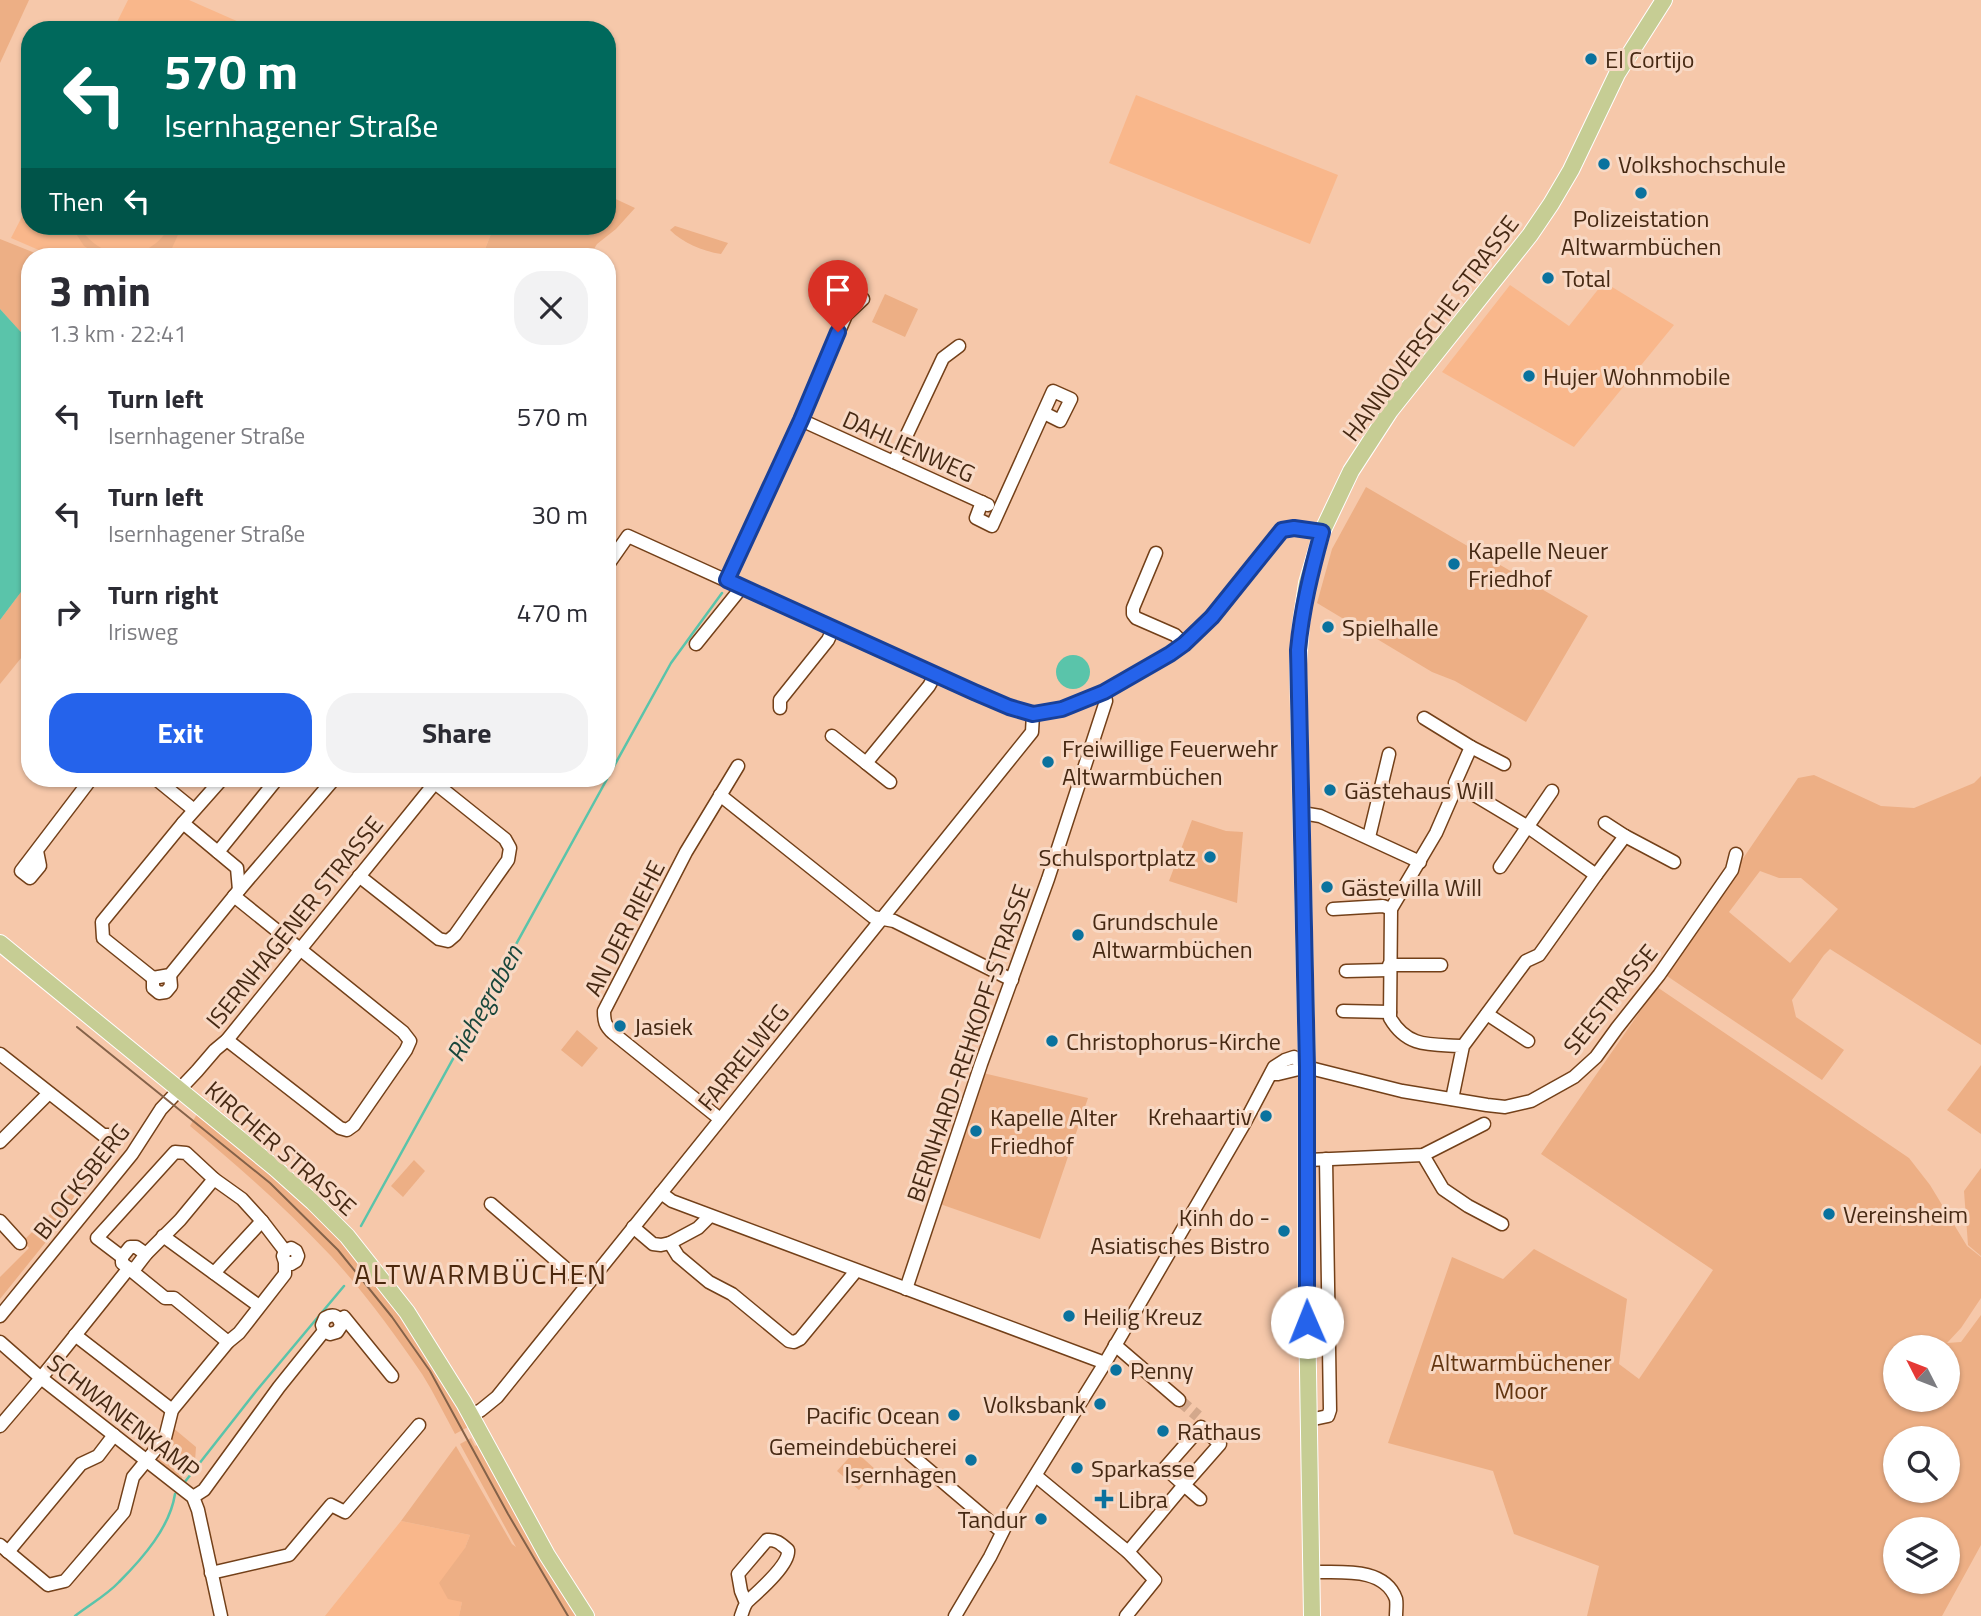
<!DOCTYPE html>
<html lang="en">
<head>
<meta charset="utf-8">
<style>
  :root { --surface:#fff; --page:#f2f2f3; --text:#2b2b33; --muted:#7c7c81; --accent:#2563eb }
  body { margin:0; font-family:"Titillium Web",sans-serif; background:var(--page); color:var(--text); height:100vh; display:flex; flex-direction:column; font-size:26px; white-space:nowrap }
  * { box-sizing:border-box; margin:0 }
  p { font-size:23px; color:var(--muted) }
  .icon { flex:none; width:38px; height:38px; fill:none; stroke:currentColor; stroke-width:2; stroke-linecap:round; stroke-linejoin:round }
  .map { position:relative; flex:1; overflow:hidden }
  .panel { position:absolute; left:21px; top:248px; width:595px; height:539px; display:flex; flex-direction:column; background:var(--surface); border-radius:28px; box-shadow:0 2px 5px #0004 }
  .panel>* { flex:none }
  .guide { position:absolute; left:21px; top:21px; width:595px; height:214px; border-radius:28px; box-shadow:0 2px 5px #0004; background:#00695c; color:#fff; overflow:hidden }
  .needle { width:46px; rotate:312deg }
  .buttons { position:absolute; left:1883px; top:1335px; display:grid; gap:14px }
  .buttons a { display:grid; place-items:center; width:77px; height:77px; border-radius:50%; background:var(--surface); box-shadow:0 2px 5px #0004; font-size:35px }
  .pin { position:absolute; display:grid; place-items:center; width:60px; height:60px; color:#fff; margin:-72px -30px; border-radius:50% 50% 50% 0; rotate:-45deg; box-shadow:0 0 7px #0007 }
  .pin .icon { rotate:45deg }
  .me { position:absolute; width:77px; margin:-38px; rotate:359deg; stroke-linejoin:round; filter:drop-shadow(0 0 5px #0008) }
  .turn { display:flex; align-items:center; gap:24px; height:147px; padding:0 28px; font-size:32px }
  .turn .icon { width:91px; height:91px; stroke-width:2.5 }
  .turn b { display:block; font-size:49px; line-height:60px }
  .then { display:flex; align-items:center; height:66px; padding:0 28px; background:#0003; gap:14px; font-size:26px }
  .round { display:grid; place-items:center; flex:none; width:74px; height:74px; border-radius:28px; background:var(--page) }
  .overview { display:flex; align-items:center; justify-content:space-between; height:119px; padding:0 28px }
  h1 { font-size:42px; font-weight:700; line-height:52px }
  .cta { display:flex; gap:14px; margin-top:auto; padding:14px 28px }
  .cta a { flex:1; height:80px; border-radius:28px; background:var(--accent); color:#fff; font-size:28px; font-weight:700; line-height:80px; text-align:center }
  .cta a+a { background:var(--page); color:var(--text) }
  ul { padding:0; list-style:none }
  li { display:flex; align-items:center; gap:21px; height:98px; padding:0 28px }
  li div { flex:1 }
  li b { display:block; font-size:26px }
  li em { font-style:normal }
  .map>svg:first-child { display:block }
  .built { fill:#f9b78b }
  .green { fill:#edaf85; fill-rule:evenodd }
  .water { fill:#5ac4aa }
  .lines { fill:none; stroke-linecap:round; stroke-linejoin:round }
  .stream { stroke:#5ac4aa; stroke-width:2.5 }
  .minor-tunnel { stroke:#d3a88c; stroke-width:12; stroke-dasharray:12 6; stroke-linecap:butt }
  .minor-casing { stroke:#734019; stroke-width:15 }
  .major-casing { stroke:#fff; stroke-width:18 }
  .minor { stroke:#fff; stroke-width:12 }
  .major { stroke:#c6cd94; stroke-width:16 }
  .tram { stroke:#856249; stroke-width:2 }
  .route-casing { stroke:#184099; stroke-width:18 }
  .route { stroke:#2563eb; stroke-width:12 }
  .poi-dot { fill:#0a729e; stroke:#f8d9c5; stroke-width:2.5 }
  .labels { text-anchor:middle; dominant-baseline:central; stroke-width:6; stroke-linejoin:round; paint-order:stroke }
  .poi-label { font-size:24px; fill:#462913; stroke:#f8d9c5; text-anchor:start }
  .street-label { font-size:24px; fill:#462913; stroke:#f8d9c5 }
  .park-label { font-size:24px; fill:#623510; stroke:#f8d9c5 }
  .water-label { font-size:26px; font-style:italic; fill:#19473c; stroke:#f8d9c5 }
  .quarter-label { font-size:28px; letter-spacing:2px; fill:#4c280d; stroke:#f8d9c5 }
</style>
</head>
<body>
<div class="map">
<svg width="1981" height="1616" viewBox="0 0 1981 1616">
  <rect width="100%" height="100%" fill="#f6c8aa"/>
  <g class="built">
    <polygon points="128,0 189,0 257,30 113,30"/>
    <polygon points="1136,95 1338,175 1310,244 1109,163"/>
    <polygon points="30,201 30,226 494,226 482,257 55,257 11,238"/>
    <polygon points="1604,282 1674,325 1574,447 1442,372 1510,285 1569,326"/>
    <polygon points="401,1521 470,1535 465,1548 462,1602 459,1616 325,1616"/>
  </g>
  <g class="green">
    <polygon points="0,0 29,0 0,63"/>
    <polygon points="607,195 635,208 616,229 597,244 589,257 482,257 494,226 607,226"/>
    <path d="M71,226H79C101,263 149,264 170,226H182L168,257H102L84,246Z"/>
    <path d="M675,226L728,243L721,254C702,251 683,243 670,230Z"/>
    <polygon points="0,239 45,257 30,257 30,342 0,309"/>
    <polygon points="885,294 918,309 905,337 872,322"/>
    <polygon points="1366,487 1588,616 1526,722 1455,681 1432,672 1317,603 1332,549"/>
    <polygon points="30,580 30,647 0,684 0,620"/>
    <path d="M1814,775L1881,806L1914,808L1974,783L1981,776V1045L1830,949L1824,955L1792,1000L1796,1017L1844,1050L1822,1080L1664,974L1798,778ZM1760,871L1779,878H1801L1838,909L1790,963L1729,912Z"/>
    <polygon points="1192,820 1226,831 1243,832 1237,903 1169,881"/>
    <path d="M1657,987L1909,1158L1930,1185L1967,1246L1981,1257V1298L1961,1328L1947,1343L1961,1342L1981,1315V1545L1942,1616H1587L1599,1566L1514,1534L1493,1471L1388,1443L1452,1257L1503,1279L1534,1249L1627,1299L1619,1364L1639,1379L1713,1270L1541,1154ZM1895,1348H1948V1400H1895ZM1895,1438H1948V1491H1895ZM1895,1530H1948V1582H1895Z"/>
    <polygon points="577,1030 598,1048 582,1067 561,1050"/>
    <polygon points="1981,1065 1981,1134 1947,1110"/>
    <polygon points="983,1073 1088,1098 1040,1239 940,1204"/>
    <path d="M197,1114L305,1201L326,1221L400,1312L470,1426L455,1434C444,1414 434,1393 422,1374C394,1333 364,1292 331,1256C287,1209 239,1167 190,1126Z"/>
    <polygon points="112,1153 115,1156 0,1299 0,1277 29,1248 23,1241"/>
    <polygon points="414,1160 425,1171 403,1197 391,1186"/>
    <polygon points="1981,1168 1981,1256 1968,1245 1964,1191"/>
    <polygon points="172,1427 196,1447 195,1461 181,1479 157,1461 169,1444"/>
    <polygon points="471,1438 475,1446 480,1444 580,1616 459,1616 462,1602 448,1599 439,1583 465,1548 470,1535 401,1521 456,1446 512,1544 516,1547 460,1444"/>
    <polygon points="855,1451 876,1470 859,1490 837,1471"/>
  </g>
  <g class="water">
    <polygon points="0,309 30,342 30,580 0,620"/>
    <circle cx="1073" cy="672" r="17"/>
  </g>
  <g class="lines">
    <g class="stream">
      <polyline points="608,777 671,663 722,593"/>
      <polyline points="361,1226 607,779"/>
      <polyline points="184,1483 257,1390 344,1286"/>
      <path d="M75,1616C89,1605 107,1595 119,1582C143,1558 170,1527 175,1494"/>
    </g>
    <polyline class="minor-tunnel" points="1179,1400 1198,1416"/>
    <defs>
      <g id="minor">
        <polyline points="801,420 988,505"/>
        <polyline points="894,462 943,358 959,346"/>
        <polyline points="982,502 976,518 992,526 1053,391 1071,399 1060,421 1044,413"/>
        <polyline points="1156,553 1133,608 1133,614 1136,618 1175,635 1184,644"/>
        <polyline points="607,566 628,536 974,693 1009,707 1033,714 1062,709 1104,692 1170,654 1184,644 1212,617 1282,530 1294,528 1322,532"/>
        <polyline points="727,580 801,420 846,315 863,299"/>
        <polyline points="696,644 742,587"/>
        <polyline points="780,708 780,700 828,640 833,629"/>
        <polyline points="1424,718 1471,747"/>
        <polyline points="832,736 866,763 929,686 935,675"/>
        <polyline points="866,763 890,782"/>
        <polyline points="156,779 194,810"/>
        <polyline points="222,779 183,823 237,868 239,890"/>
        <polyline points="1457,790 1455,783 1471,747 1504,764"/>
        <polyline points="720,795 873,917 894,921 1012,980"/>
        <polyline points="1302,813 1320,816 1420,862"/>
        <polyline points="183,823 102,922 103,938 153,978 170,975 239,890 334,779"/>
        <polyline points="1625,836 1674,862"/>
        <polyline points="1369,837 1389,754"/>
        <polyline points="37,851 40,866 30,878 21,871 91,779"/>
        <polyline points="218,852 277,779"/>
        <polyline points="1500,867 1552,791"/>
        <polyline points="1596,875 1625,836 1605,823"/>
        <polyline points="359,876 439,939 448,941 455,935 508,860 510,848 505,839 430,779"/>
        <polyline points="1333,909 1383,906 1391,909"/>
        <polyline points="1389,965 1441,965"/>
        <polyline points="1346,971 1389,970"/>
        <polyline points="153,978 153,988 159,993 166,992 171,986 170,975"/>
        <polyline points="1343,1011 1390,1012"/>
        <polyline points="1487,1014 1528,1041"/>
        <polyline points="227,1040 340,1128 347,1130 354,1125 406,1050 410,1041 403,1032 234,896"/>
        <polyline points="0,1054 103,1135 108,1135"/>
        <polyline points="1271,1074 1278,1074 1307,1067"/>
        <path d="M1452,1099L1463,1046L1526,961L1539,955L1596,875L1528,827L1463,788L1457,790L1453,794L1436,833L1391,909L1390,1018C1408,1049 1432,1044 1463,1046"/>
        <path d="M720,1119L613,1033C605,1026 604,1021 604,1011L686,852L738,766"/>
        <polyline points="0,1142 49,1093"/>
        <polyline points="1423,1155 1443,1189 1468,1206 1502,1224"/>
        <polyline points="1308,1160 1423,1155 1484,1124"/>
        <polyline points="661,1193 672,1201 1105,1363"/>
        <polyline points="491,1204 586,1286"/>
        <polyline points="0,1221 20,1243"/>
        <polyline points="633,1227 653,1244 661,1245 670,1243 698,1228 710,1216"/>
        <polyline points="163,1236 259,1306"/>
        <polyline points="670,1243 678,1256 709,1282 732,1294 789,1341 794,1342 800,1339 856,1271"/>
        <polyline points="146,1254 136,1247 130,1247 122,1257 122,1263 165,1298 174,1298 228,1342"/>
        <polyline points="122,1257 97,1238 175,1152 186,1153 214,1179"/>
        <polyline points="133,1271 146,1254 180,1220 214,1179 242,1199 262,1221 285,1251"/>
        <polyline points="214,1273 262,1221"/>
        <polyline points="906,1289 981,1064 1048,879 1106,701 1104,692"/>
        <polyline points="0,1316 132,1154 161,1109 197,1071 215,1050 227,1040 438,779"/>
        <polyline points="340,1319 344,1317 392,1376"/>
        <polyline points="75,1335 172,1410"/>
        <polyline points="0,1342 41,1378 193,1497 198,1510 221,1616"/>
        <polyline points="1115,1345 1179,1400"/>
        <polyline points="471,1416 481,1410 497,1397 1032,732 1033,714"/>
        <polyline points="1309,1420 1328,1416 1330,1410 1326,1159"/>
        <polyline points="0,1426 41,1378 129,1268"/>
        <polygon points="1201,1427 1220,1444 1184,1485 1165,1468"/>
        <polyline points="910,1454 1002,1532"/>
        <polyline points="1036,1476 1128,1552 1155,1580 1126,1616"/>
        <path d="M193,1497L204,1490L279,1387L324,1331L330,1334L337,1332L341,1326C339,1316 334,1313 325,1318L322,1325L324,1331"/>
        <polyline points="0,1545 48,1585 65,1581 124,1512 133,1477 165,1438 172,1410 228,1342 239,1333 285,1274 285,1262 291,1264 296,1261 298,1256 296,1251 291,1248 285,1251 283,1256 285,1262"/>
        <polyline points="8,1552 81,1464 98,1456 114,1435"/>
        <polyline points="1128,1552 1184,1485 1200,1499"/>
        <path d="M1311,1572C1339,1573 1384,1566 1396,1599C1397,1604 1396,1611 1396,1616"/>
        <polyline points="211,1573 289,1555 331,1505 345,1512 419,1425"/>
        <path d="M741,1616C743,1611 744,1605 748,1601C759,1591 790,1564 788,1550C781,1544 776,1539 767,1540L738,1574L741,1591L746,1603"/>
        <polyline points="955,1616 990,1557 1013,1511 1105,1363 1244,1124 1274,1067 1285,1060 1294,1057 1307,1067 1318,1070 1402,1091 1487,1105 1505,1107 1531,1101 1574,1077 1596,1057 1617,1028 1659,975 1732,870 1736,854"/>
      </g>
      <g id="major">
        <polyline points="0,943 275,1168 313,1202 347,1236 407,1312 464,1403 547,1555 586,1616"/>
        <polyline points="1312,1616 1306,1249 1307,1067 1298,664 1301,623 1307,583 1322,532 1351,471 1390,411 1530,235 1551,204 1571,170 1617,74 1664,0"/>
      </g>
    </defs>
    <use href="#minor" class="minor-casing"/>
    <use href="#major" class="major-casing"/>
    <use href="#minor" class="minor"/>
    <use href="#major" class="major"/>
    <polyline class="tram" points="77,1027 270,1183 338,1250 392,1317 430,1371 508,1514 568,1616"/>
  </g>
  <g class="lines">
    <defs>
      <path id="route" d="M838,332L801,420L727,580L974,692L1009,707L1033,714L1062,709L1104,692L1170,654L1184,644L1212,617L1282,530L1294,528L1322,532C1311,572 1302,608 1298,650L1307,1067V1322"/>
    </defs>
    <use href="#route" class="route-casing"/>
    <use href="#route" class="route"/>
  </g>
  <g class="poi-dot">
    <circle cx="1591" cy="59" r="7"/>
    <circle cx="1604" cy="164" r="7"/>
    <circle cx="1641" cy="193" r="7"/>
    <circle cx="1548" cy="278" r="7"/>
    <circle cx="1529" cy="376" r="7"/>
    <circle cx="1454" cy="564" r="7"/>
    <circle cx="1328" cy="627" r="7"/>
    <circle cx="1048" cy="762" r="7"/>
    <circle cx="1330" cy="790" r="7"/>
    <circle cx="1210" cy="857" r="7"/>
    <circle cx="1327" cy="887" r="7"/>
    <circle cx="1078" cy="935" r="7"/>
    <circle cx="620" cy="1026" r="7"/>
    <circle cx="1052" cy="1041" r="7"/>
    <circle cx="1266" cy="1116" r="7"/>
    <circle cx="976" cy="1131" r="7"/>
    <circle cx="1829" cy="1214" r="7"/>
    <circle cx="1284" cy="1231" r="7"/>
    <circle cx="1069" cy="1316" r="7"/>
    <circle cx="1116" cy="1370" r="7"/>
    <circle cx="1100" cy="1404" r="7"/>
    <circle cx="954" cy="1415" r="7"/>
    <circle cx="1163" cy="1431" r="7"/>
    <circle cx="971" cy="1460" r="7"/>
    <circle cx="1077" cy="1468" r="7"/>
    <path d="M1100.5 1488.5h7v7h7v7h-7v7h-7v-7h-7v-7h7z"/>
    <circle cx="1041" cy="1519" r="7"/>
  </g>
  <g class="labels">
    <g class="poi-label">
      <text x="1605" y="59">El Cortijo</text>
      <text x="1618" y="164">Volkshochschule</text>
      <text x="1641" y="218" text-anchor="middle">Polizeistation<tspan x="1641" dy="28">Altwarmbüchen</tspan></text>
      <text x="1562" y="278">Total</text>
      <text x="1543" y="376">Hujer Wohnmobile</text>
      <text x="1468" y="550">Kapelle Neuer<tspan x="1468" dy="28">Friedhof</tspan></text>
      <text x="1342" y="627">Spielhalle</text>
      <text x="1062" y="748">Freiwillige Feuerwehr<tspan x="1062" dy="28">Altwarmbüchen</tspan></text>
      <text x="1344" y="790">Gästehaus Will</text>
      <text x="1196" y="857" text-anchor="end">Schulsportplatz</text>
      <text x="1341" y="887">Gästevilla Will</text>
      <text x="1092" y="921">Grundschule<tspan x="1092" dy="28">Altwarmbüchen</tspan></text>
      <text x="634" y="1026">Jasiek</text>
      <text x="1066" y="1041">Christophorus-Kirche</text>
      <text x="1252" y="1116" text-anchor="end">Krehaartiv</text>
      <text x="990" y="1117">Kapelle Alter<tspan x="990" dy="28">Friedhof</tspan></text>
      <text x="1843" y="1214">Vereinsheim</text>
      <text x="1270" y="1217" text-anchor="end">Kinh do -<tspan x="1270" dy="28">Asiatisches Bistro</tspan></text>
      <text x="1083" y="1316">Heilig Kreuz</text>
      <text x="1130" y="1370">Penny</text>
      <text x="1086" y="1404" text-anchor="end">Volksbank</text>
      <text x="940" y="1415" text-anchor="end">Pacific Ocean</text>
      <text x="1177" y="1431">Rathaus</text>
      <text x="957" y="1446" text-anchor="end">Gemeindebücherei<tspan x="957" dy="28">Isernhagen</tspan></text>
      <text x="1091" y="1468">Sparkasse</text>
      <text x="1118" y="1499">Libra</text>
      <text x="1027" y="1519" text-anchor="end">Tandur</text>
    </g>
    <g class="street-label">
      <text transform="translate(1430 328) rotate(-53)">HANNOVERSCHE STRASSE</text>
      <text transform="translate(909 446) rotate(24)">DAHLIENWEG</text>
      <text transform="translate(294 922) rotate(-51)">ISERNHAGENER STRASSE</text>
      <text transform="translate(624 928) rotate(-63)">AN DER RIEHE</text>
      <text transform="translate(1610 999) rotate(-51)">SEESTRASSE</text>
      <text transform="translate(968 1043) rotate(-71)">BERNHARD-REHKOPF-STRASSE</text>
      <text transform="translate(743 1057) rotate(-51)">FARRELWEG</text>
      <text transform="translate(281 1148) rotate(41)">KIRCHER STRASSE</text>
      <text transform="translate(81 1181) rotate(-52)">BLOCKSBERG</text>
      <text transform="translate(124 1416) rotate(38)">SCHWANENKAMP</text>
    </g>
    <g class="park-label">
      <text x="1521" y="1362">Altwarmbüchener<tspan x="1521" dy="28">Moor</tspan></text>
    </g>
    <g class="water-label">
      <text transform="translate(484 1003) rotate(-61)">Riehegraben</text>
    </g>
    <g class="quarter-label">
      <text x="481" y="1273">ALTWARMBÜCHEN</text>
    </g>
  </g>
</svg>
<div class="buttons">
<a><svg class="needle" viewBox="-14 -14 28 28"><path d="M0-13l5 13h-10z" fill="#e53935"/><path d="M0 13l5-13h-10z" fill="#7c7c81"/></svg></a>
<a><svg class="icon" aria-label="search" viewBox="0 0 24 24"><circle cx="10" cy="10" r="6"/><path d="M15 15l6 6"/></svg></a>
<a><svg class="icon" aria-label="layers" viewBox="0 0 24 24"><path d="M12 4l9 5-9 5-9-5zM3 14l9 5 9-5"/></svg></a>
</div>
<div class="pin" style="left:838px;top:332px;background:#d93025"><svg class="icon" aria-label="arrive" viewBox="0 0 24 24"><path d="M6 21V4h12l-3 4 3 4H6"/></svg></div>
<svg class="me" style="left:1307px;top:1322px" viewBox="-20 -20 40 40"><circle r="19" fill="#fff"/><path d="M0-13L10 11 0 6-10 11z" fill="#2563eb"/></svg>
<div class="guide">
<div class="turn"><svg class="icon" aria-label="left" viewBox="0 0 24 24"><path d="M17 20v-9H6M10 6l-5 5 5 5"/></svg><div><b>570 m</b>Isernhagener Straße</div></div>
<div class="then">Then<svg class="icon" aria-label="left" viewBox="0 0 24 24"><path d="M17 20v-9H6M10 6l-5 5 5 5"/></svg></div>
</div>
<section class="panel">
<div class="overview"><div><h1>3 min</h1><p>1.3 km · 22:41</p></div><a class="round"><svg class="icon" aria-label="close" viewBox="0 0 24 24"><path d="M6 6l12 12M18 6L6 18"/></svg></a></div>
<ul>
<li><svg class="icon" aria-label="left" viewBox="0 0 24 24"><path d="M17 20v-9H6M10 6l-5 5 5 5"/></svg><div><b>Turn left</b><p>Isernhagener Straße</p></div><em>570 m</em></li>
<li><svg class="icon" aria-label="left" viewBox="0 0 24 24"><path d="M17 20v-9H6M10 6l-5 5 5 5"/></svg><div><b>Turn left</b><p>Isernhagener Straße</p></div><em>30 m</em></li>
<li><svg class="icon" aria-label="right" viewBox="0 0 24 24"><path d="M7 20v-9h11M14 6l5 5-5 5"/></svg><div><b>Turn right</b><p>Irisweg</p></div><em>470 m</em></li>
</ul>
<div class="cta"><a>Exit</a><a>Share</a></div>
</section>
</div>
</body>
</html>
